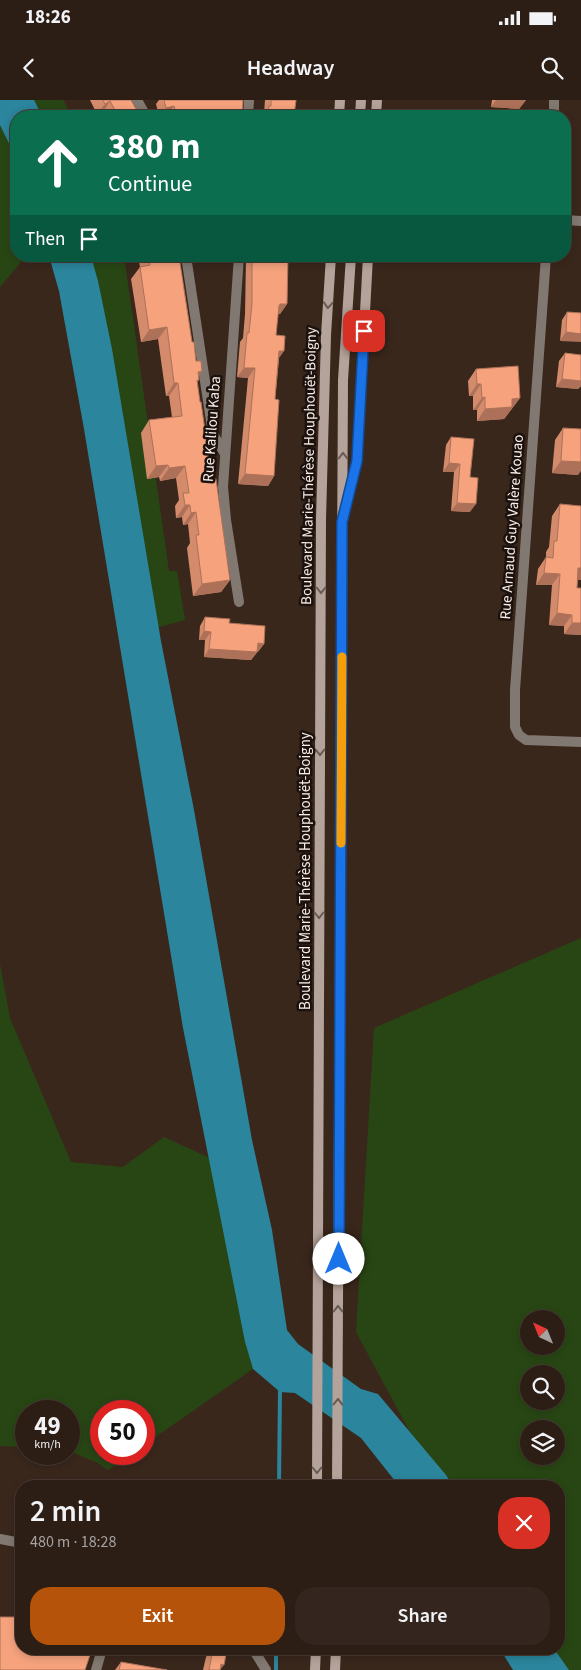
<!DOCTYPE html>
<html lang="en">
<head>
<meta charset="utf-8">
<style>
  :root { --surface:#2c1d15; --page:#34261e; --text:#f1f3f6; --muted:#a6a2a0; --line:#483b34; --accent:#b45309 }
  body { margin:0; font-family:"Source Sans 3",sans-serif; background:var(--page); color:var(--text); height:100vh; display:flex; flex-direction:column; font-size:19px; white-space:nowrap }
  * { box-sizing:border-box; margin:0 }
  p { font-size:16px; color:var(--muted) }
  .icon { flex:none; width:28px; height:28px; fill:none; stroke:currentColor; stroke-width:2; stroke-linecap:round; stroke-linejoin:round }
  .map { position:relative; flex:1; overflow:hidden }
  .details { position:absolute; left:15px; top:1380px; width:550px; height:175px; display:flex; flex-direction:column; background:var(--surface); border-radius:20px; box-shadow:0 2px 8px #0003,0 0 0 1px var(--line) }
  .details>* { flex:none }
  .banner { position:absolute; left:10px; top:10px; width:561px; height:152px; border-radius:20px; box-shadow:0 2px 8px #0003,0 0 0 1px var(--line); background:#0b6e4f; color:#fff; overflow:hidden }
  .needle { width:32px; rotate:317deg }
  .tools { position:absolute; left:520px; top:1210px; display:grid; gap:10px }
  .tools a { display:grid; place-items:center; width:45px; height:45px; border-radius:50%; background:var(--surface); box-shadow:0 2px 8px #0003,0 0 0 1px var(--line); font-size:25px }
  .speed { position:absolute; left:15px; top:1300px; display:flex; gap:10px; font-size:25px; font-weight:700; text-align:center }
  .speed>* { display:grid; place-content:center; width:65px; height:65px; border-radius:50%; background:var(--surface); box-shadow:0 2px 8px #0003,0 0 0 1px var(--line); line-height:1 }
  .speed small { font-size:12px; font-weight:400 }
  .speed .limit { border:8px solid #d22; background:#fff; color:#111 }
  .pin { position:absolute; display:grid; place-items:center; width:42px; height:42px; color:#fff; margin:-21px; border-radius:10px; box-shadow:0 2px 8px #0006 }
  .me { position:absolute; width:55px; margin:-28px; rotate:0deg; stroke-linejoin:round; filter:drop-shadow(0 0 4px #0008) }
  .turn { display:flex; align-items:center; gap:18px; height:105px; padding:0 15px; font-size:22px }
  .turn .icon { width:65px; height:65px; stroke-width:2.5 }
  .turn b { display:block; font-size:35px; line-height:42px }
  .then { display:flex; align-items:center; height:48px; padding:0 15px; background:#0003; gap:10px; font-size:19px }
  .round { display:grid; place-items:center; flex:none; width:52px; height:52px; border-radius:20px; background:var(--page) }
  .summary { display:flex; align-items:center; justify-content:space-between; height:85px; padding:0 15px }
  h1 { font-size:30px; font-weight:600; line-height:38px }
  .button { display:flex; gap:10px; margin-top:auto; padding:10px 15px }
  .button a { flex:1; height:58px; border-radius:20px; background:var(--accent); color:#fff; font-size:20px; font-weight:600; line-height:58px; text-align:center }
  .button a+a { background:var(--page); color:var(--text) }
  .status { display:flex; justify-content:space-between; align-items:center; height:35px; padding:0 25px; background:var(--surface); direction:ltr }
  .status svg { height:14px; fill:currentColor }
  header { display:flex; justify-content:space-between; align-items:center; height:65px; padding:0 15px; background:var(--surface); font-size:22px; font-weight:600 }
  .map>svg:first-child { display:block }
  .green { fill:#284614; fill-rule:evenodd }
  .water { fill:#2b859c }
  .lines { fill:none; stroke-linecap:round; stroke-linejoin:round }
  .stream { stroke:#2b859c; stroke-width:4 }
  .minor { stroke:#827872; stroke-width:10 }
  .secondary { stroke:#b4a39a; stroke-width:10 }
  .wall { fill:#d38b6c }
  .shaded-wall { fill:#ac7158 }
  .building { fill:#f5a27d; stroke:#ac7158 }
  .oneway { stroke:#685a54 }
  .route-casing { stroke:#114b97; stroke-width:12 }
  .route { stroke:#1a73e8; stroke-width:9 }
  .slow { stroke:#f59e0b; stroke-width:9 }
  .labels { text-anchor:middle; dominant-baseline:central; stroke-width:5; stroke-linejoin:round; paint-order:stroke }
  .street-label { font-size:15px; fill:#fbede7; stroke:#1b120d }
</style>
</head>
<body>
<div class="status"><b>18:26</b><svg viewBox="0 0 49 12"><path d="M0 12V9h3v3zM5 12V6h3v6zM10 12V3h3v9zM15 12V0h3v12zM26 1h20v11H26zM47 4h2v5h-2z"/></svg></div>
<header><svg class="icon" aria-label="back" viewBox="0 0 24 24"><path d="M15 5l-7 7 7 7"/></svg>Headway<svg class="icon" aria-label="search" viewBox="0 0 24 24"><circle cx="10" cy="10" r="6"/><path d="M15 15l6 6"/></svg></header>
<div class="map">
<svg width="581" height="1570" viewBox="0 0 581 1570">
  <rect width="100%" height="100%" fill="#3a271c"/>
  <g class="green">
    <polygon points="0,0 63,0 72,16 16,16 16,156 26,156 0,187"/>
    <polygon points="74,156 124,156 169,471 177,471 185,520 137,533"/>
    <path d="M581,838V1570H529L519,1549H559V1386H439L356,1232L374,928ZM529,1219H556V1246H529ZM529,1274H556V1301H529ZM529,1329H556V1356H529Z"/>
    <polygon points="0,864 10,918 71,1062 123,1067 164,1037 210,1058 245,1242 253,1269 144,1345 144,1311 101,1311 101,1354 132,1354 108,1370 98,1363 69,1351 69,1311 26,1311 26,1347 0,1346"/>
  </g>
  <g class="water">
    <polygon points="0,0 34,0 42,16 16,16 16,58 0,25"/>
    <polygon points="49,156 91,156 98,181 112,249 161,541 194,710 252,1040 272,1130 287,1230 298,1244 361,1289 378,1294 446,1375 453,1386 399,1386 361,1338 295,1293 280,1292 253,1269 245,1242 183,928 84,329 59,191"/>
    <polygon points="500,1549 554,1549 569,1570 513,1570"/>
  </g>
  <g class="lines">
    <g class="stream">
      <polyline points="279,1386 280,1289"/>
      <polyline points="276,1570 276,1549"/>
    </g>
    <g class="minor">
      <polyline points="137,0 146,16"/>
      <polyline points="248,16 249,0"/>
      <polyline points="554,16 554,0"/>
      <polyline points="565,120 581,121"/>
      <polyline points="186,156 213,334 225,354"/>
      <polyline points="239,156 223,387 226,420 239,502"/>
      <polyline points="546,156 515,590 515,627 519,635 526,640 581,642"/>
      <polyline points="0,1439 21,1443"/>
      <polyline points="253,1549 266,1570"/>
      <polyline points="96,1570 102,1549"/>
    </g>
    <g class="secondary">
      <polyline points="339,16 340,0"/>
      <polyline points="360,16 361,0"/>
      <polyline points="376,16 377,0"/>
      <polyline points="346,406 357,361 368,156"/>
      <polyline points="317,1386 321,419 326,235 331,156"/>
      <polyline points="337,1386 343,280 351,156"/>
      <polyline points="315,1570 316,1549"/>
      <polyline points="335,1570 336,1549"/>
    </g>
  </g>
  <g class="wall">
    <polygon points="90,0 131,0 140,16 105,16 103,12 97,14"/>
    <polygon points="159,0 243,0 242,16 168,16 167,15 159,16 156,4"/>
    <polygon points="265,0 296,0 294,16 262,16 264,13"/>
    <polygon points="492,0 526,0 519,9 491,7"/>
    <polygon points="138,156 179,156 192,242 199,280 197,282 200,302 212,380 230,480 221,492 193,496 187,448 190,443 188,424 183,425 182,417 176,418 175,406 179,400 176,378 160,381 159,377 147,379 141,333 149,320 172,317 169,296 166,296 158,239 141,242 131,179 140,167"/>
    <polygon points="247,156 288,156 287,204 280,214 278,214 276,235 279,259 275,299 274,376 268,386 238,384 248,278 237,277 240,242 243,238 245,214 246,158"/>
    <polygon points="567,212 581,213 560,241 562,220"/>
    <polygon points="565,253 581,255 581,286 578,289 556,287 559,261"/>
    <polygon points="476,269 520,298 504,319 477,321 477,310 473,310 473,296 469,296 468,281"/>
    <polygon points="563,328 578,375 552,373 555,340"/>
    <polygon points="451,337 470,377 470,412 451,411 454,372 443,372 446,345"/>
    <polygon points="560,404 581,480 578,479 577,488 581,535 564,534 564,526 549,525 552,485 536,485 538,469 546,457 546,452 549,447 552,416"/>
    <polygon points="205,517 229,523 264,544 251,560 204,557 205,540 199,540 200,526"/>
    <polygon points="211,1549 227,1549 220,1570 203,1570 206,1557"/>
    <polygon points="121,1562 167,1570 115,1570"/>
  </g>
  <g class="shaded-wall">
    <polygon points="496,0 526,0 519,9 491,7"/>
    <polygon points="110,1 103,12 97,14 105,4"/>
    <polygon points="174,6 167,15 160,16 166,8"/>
    <polygon points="280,204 287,204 280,214 273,214"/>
    <polygon points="167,227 158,239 141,242 149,230"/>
    <polygon points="566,232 581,234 581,242 560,241"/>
    <polygon points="279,251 284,251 277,261"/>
    <polygon points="244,268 255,268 248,278 237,277"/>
    <polygon points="202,271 194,284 198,272"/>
    <polygon points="562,279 581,281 581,286 578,289 556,287"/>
    <polygon points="174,283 178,283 169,296 166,296"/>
    <polygon points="477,284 481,284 473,296 469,296"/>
    <polygon points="485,297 477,310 473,310 482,298"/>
    <polygon points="520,298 504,319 477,321 485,309 512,299"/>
    <polygon points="561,361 581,362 581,371 578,375 552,373"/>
    <polygon points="449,363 460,364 454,372 443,372"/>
    <polygon points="168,365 159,377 147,379 156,366"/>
    <polygon points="185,366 176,378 160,381 169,368"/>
    <polygon points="245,374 274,376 268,386 238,384"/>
    <polygon points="457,403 476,404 470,412 451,411"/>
    <polygon points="185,405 190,405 182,417 176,418"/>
    <polygon points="196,412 188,424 183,425 191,413"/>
    <polygon points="578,468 581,468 581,480 570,479"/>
    <polygon points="544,473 560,474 552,485 536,485"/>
    <polygon points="230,480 221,492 193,496 202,484"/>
    <polygon points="557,513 572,515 564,526 549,525"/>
    <polygon points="572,523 581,523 581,535 564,534"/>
    <polygon points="204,531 211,532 205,540 199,540"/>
    <polygon points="258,543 264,544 258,552 252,551"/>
    <polygon points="209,549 257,552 251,560 204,557"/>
    <polygon points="188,1549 199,1549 197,1551"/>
    <polygon points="221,1564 224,1565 220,1570 216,1570"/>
  </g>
  <g class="building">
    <polygon points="103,0 131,0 140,16 118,16 110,1 105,4"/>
    <polygon points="164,0 243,0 242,16 177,16 174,6 166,8"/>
    <polygon points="271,0 296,0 294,16 268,16 269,6 271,6"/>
    <polygon points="149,156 179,156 192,242 194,242 196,261 201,261 202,271 198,272 199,280 197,280 200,302 201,302 212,380 216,379 230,480 202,484 196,435 199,435 196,412 191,413 190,405 185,405 183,393 189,393 185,366 169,368 168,365 156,366 149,320 182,316 178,283 174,283 167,227 149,230 140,167 150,165"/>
    <polygon points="252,156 288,156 287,204 280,204 279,206 276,235 285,236 284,251 279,251 275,299 279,300 274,376 245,374 255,268 244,268 247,233 249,233 252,204"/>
    <polygon points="567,212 581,213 581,234 566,232"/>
    <polygon points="565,253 581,255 581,281 562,279"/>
    <polygon points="518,266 520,298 512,299 512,307 485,309 485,297 482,298 481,284 477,284 476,269"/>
    <polygon points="563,328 581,329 581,362 561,361"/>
    <polygon points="451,337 474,339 470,377 478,378 476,404 457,403 460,364 449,363"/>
    <polygon points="560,404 581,406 581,468 578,468 577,488 581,488 581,523 572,523 572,515 557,513 560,474 544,473 546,457 553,458 554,441 557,441"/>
    <polygon points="205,517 230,519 229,523 265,526 264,544 258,543 257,552 209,549 211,532 204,531"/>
    <polygon points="0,1517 15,1517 21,1519 21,1549 92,1549 85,1570 0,1570"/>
    <polygon points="213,1549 227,1549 224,1565 221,1564 220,1570 209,1570"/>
    <polygon points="121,1562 167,1570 119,1570"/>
  </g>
  <defs><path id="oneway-chevron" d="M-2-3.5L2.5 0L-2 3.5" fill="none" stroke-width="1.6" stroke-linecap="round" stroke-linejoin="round" transform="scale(1.25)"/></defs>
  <g class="oneway">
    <use href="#oneway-chevron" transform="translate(328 205) rotate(94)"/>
    <use href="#oneway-chevron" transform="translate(343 356) rotate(-90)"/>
    <use href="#oneway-chevron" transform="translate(321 490) rotate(90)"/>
    <use href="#oneway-chevron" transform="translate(320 652) rotate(90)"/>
    <use href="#oneway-chevron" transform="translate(319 815) rotate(90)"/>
    <use href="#oneway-chevron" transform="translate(338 1209) rotate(-90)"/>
    <use href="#oneway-chevron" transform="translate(338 1302) rotate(-89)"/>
    <use href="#oneway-chevron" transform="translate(317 1370) rotate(90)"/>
  </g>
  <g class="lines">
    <defs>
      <polyline id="route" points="339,1159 342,422 357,361 364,231"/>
    </defs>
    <use href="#route" class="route-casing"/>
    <use href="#route" class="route"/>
    <polyline class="slow" points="341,743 342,557"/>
  </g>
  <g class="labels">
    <g class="street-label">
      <text transform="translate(212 329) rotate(-86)">Rue Kalilou Kaba</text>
      <text transform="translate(309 366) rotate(-89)">Boulevard Marie-Thérèse Houphouët-Boigny</text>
      <text transform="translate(512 427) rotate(-86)">Rue Arnaud Guy Valère Kouao</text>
      <text transform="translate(305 771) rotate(-90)">Boulevard Marie-Thérèse Houphouët-Boigny</text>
    </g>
  </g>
</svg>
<div class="tools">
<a><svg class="needle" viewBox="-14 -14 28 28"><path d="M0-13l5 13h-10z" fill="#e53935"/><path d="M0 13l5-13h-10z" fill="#a6a2a0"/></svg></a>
<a><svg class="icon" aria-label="search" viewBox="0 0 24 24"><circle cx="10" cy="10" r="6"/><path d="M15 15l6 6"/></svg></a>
<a><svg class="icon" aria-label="layers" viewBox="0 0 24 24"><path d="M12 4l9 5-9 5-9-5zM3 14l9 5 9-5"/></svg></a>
</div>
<div class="speed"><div>49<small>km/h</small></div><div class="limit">50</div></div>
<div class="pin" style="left:364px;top:231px;background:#d93025"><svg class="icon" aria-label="arrive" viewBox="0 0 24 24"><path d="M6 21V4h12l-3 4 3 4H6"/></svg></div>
<svg class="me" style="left:339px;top:1159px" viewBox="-20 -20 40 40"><circle r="19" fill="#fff"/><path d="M0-13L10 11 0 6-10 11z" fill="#1a73e8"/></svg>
<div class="banner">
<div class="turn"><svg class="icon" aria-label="ahead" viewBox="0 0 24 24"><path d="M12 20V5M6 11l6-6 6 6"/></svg><div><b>380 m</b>Continue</div></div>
<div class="then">Then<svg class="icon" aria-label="arrive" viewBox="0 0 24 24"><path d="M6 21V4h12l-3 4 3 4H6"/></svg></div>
</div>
<section class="details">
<div class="summary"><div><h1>2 min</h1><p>480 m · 18:28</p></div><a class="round" style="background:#d93025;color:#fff"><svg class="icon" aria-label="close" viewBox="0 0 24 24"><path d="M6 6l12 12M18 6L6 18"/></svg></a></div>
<div class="button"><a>Exit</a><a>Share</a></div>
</section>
</div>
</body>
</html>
